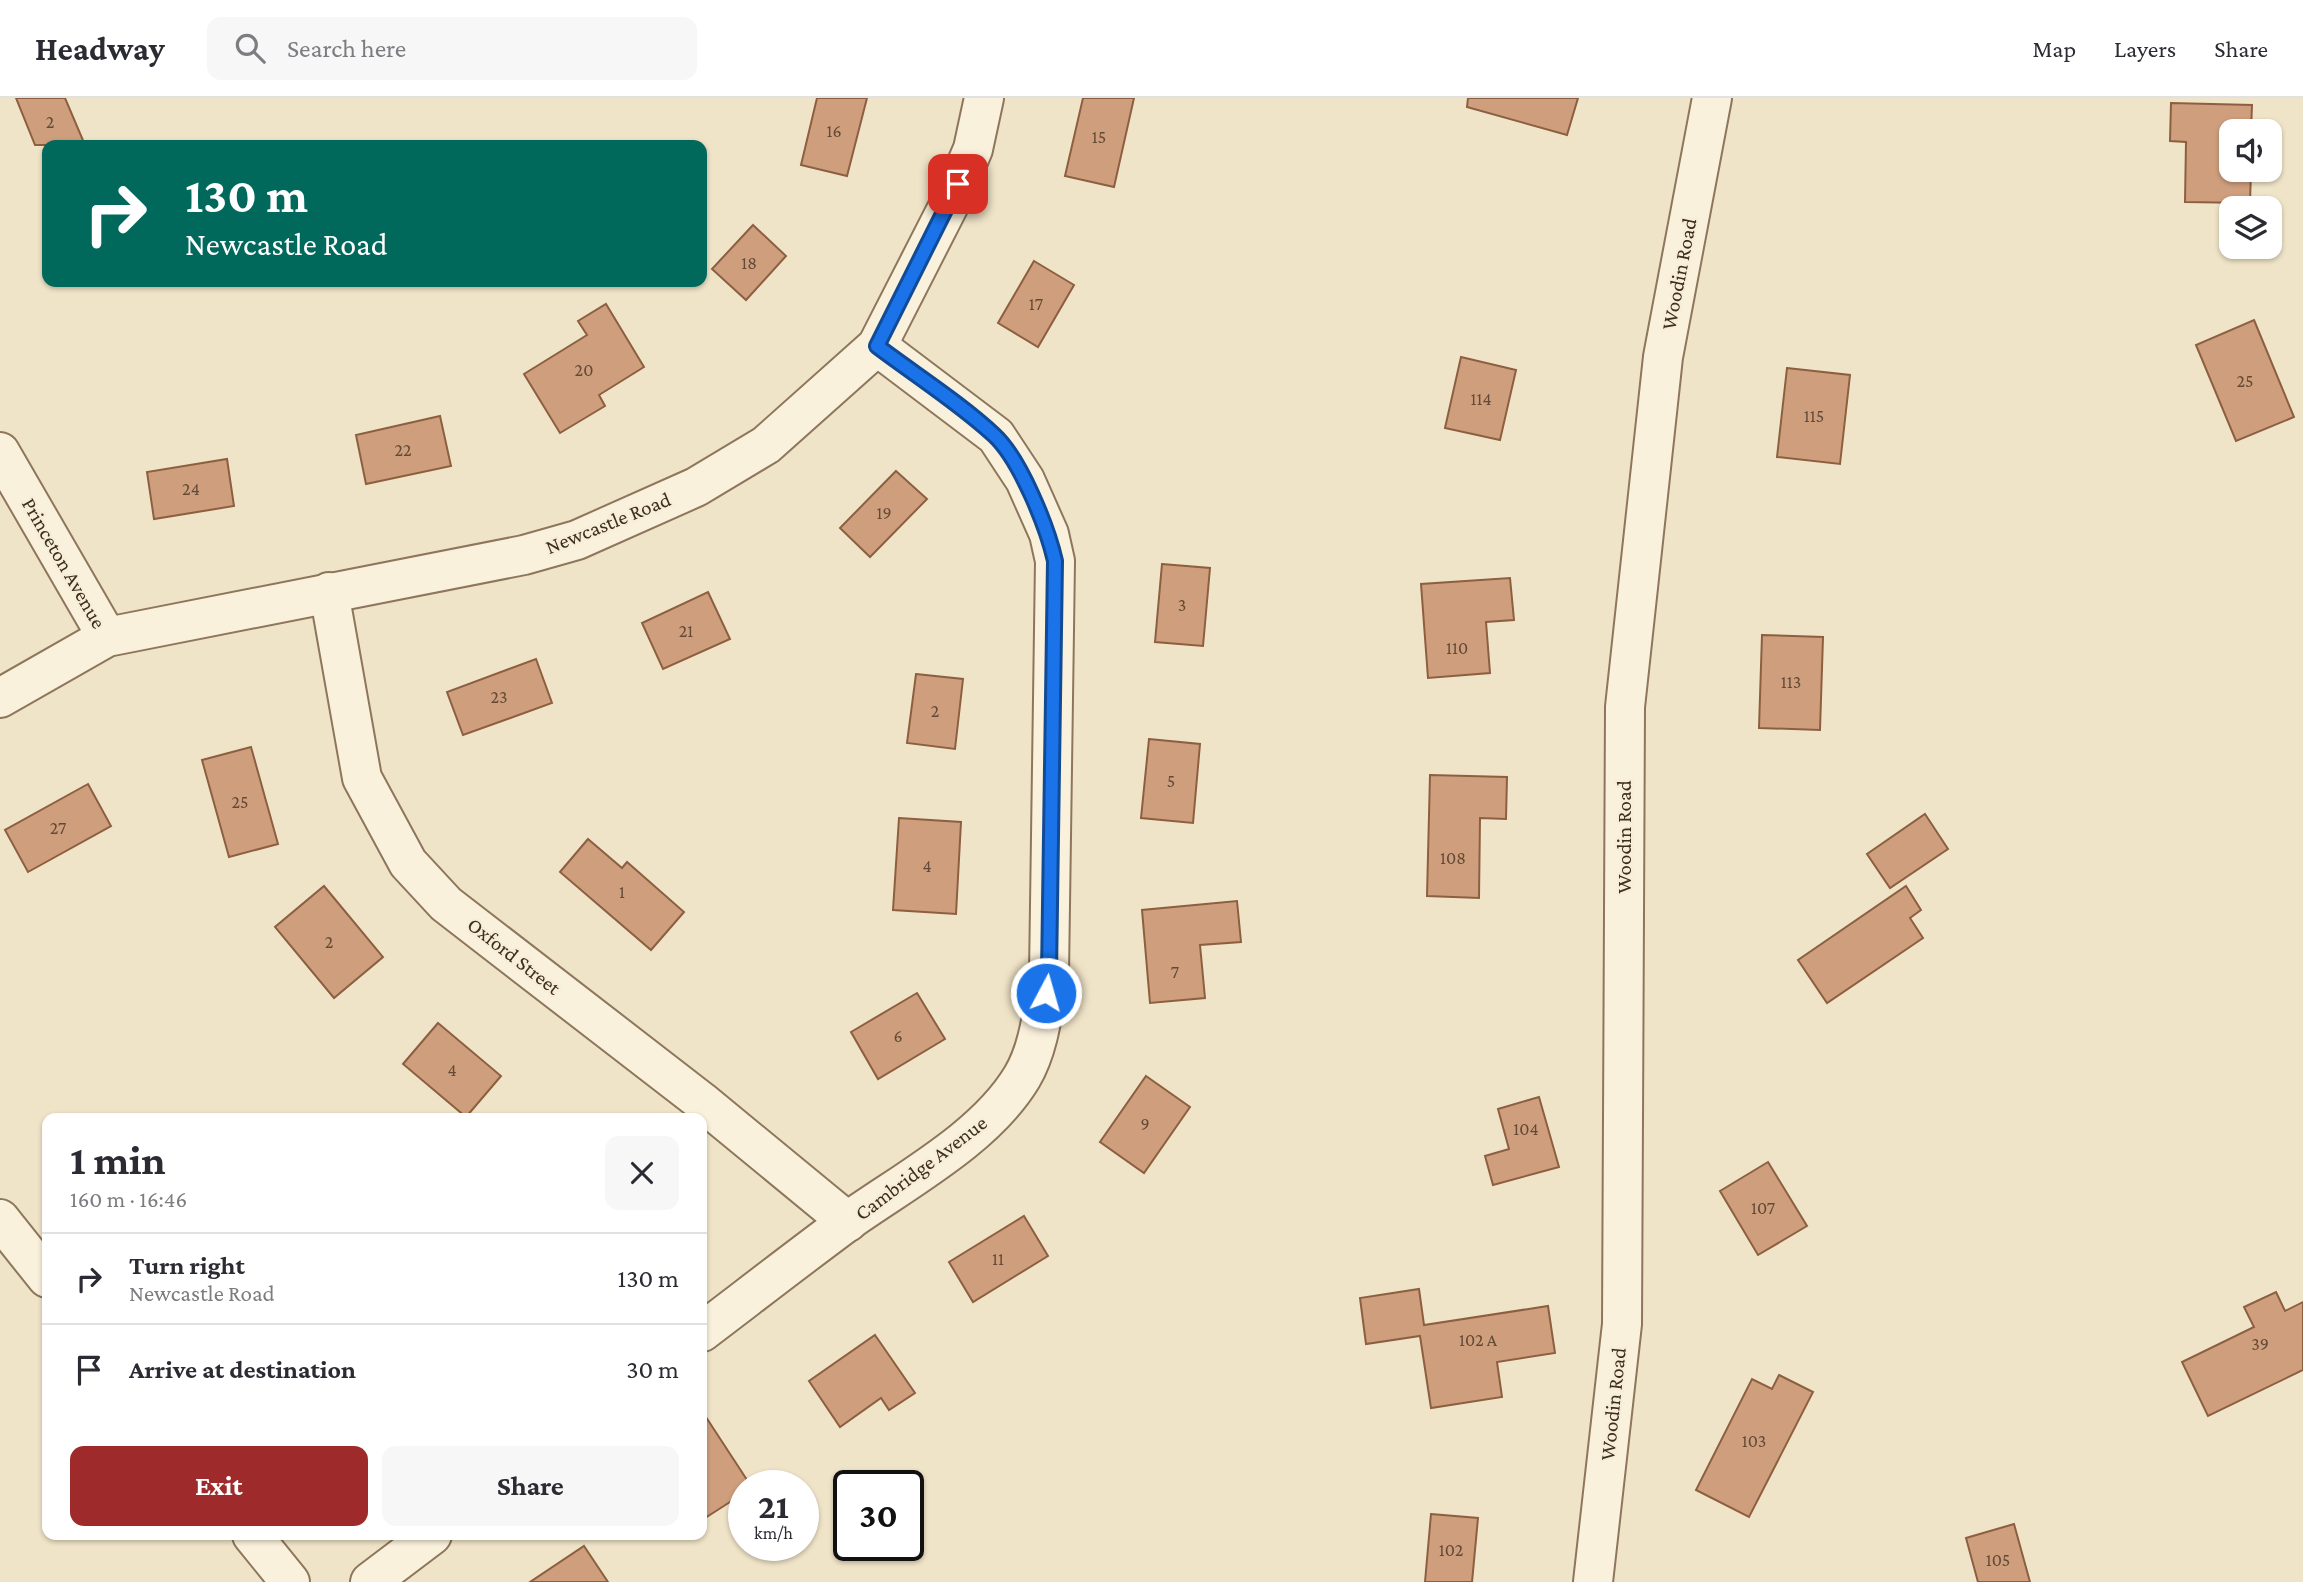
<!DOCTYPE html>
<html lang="en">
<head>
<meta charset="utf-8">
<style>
  :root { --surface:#fff; --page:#f7f7f7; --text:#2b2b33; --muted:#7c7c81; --line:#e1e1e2; --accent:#9e2a2b }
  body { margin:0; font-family:"Crimson Pro",serif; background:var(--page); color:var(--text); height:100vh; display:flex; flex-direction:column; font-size:26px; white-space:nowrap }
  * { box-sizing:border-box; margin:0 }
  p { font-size:23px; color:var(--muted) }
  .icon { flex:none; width:38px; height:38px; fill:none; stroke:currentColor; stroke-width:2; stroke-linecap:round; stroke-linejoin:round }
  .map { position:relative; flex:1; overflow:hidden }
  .drawer { position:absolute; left:42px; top:1015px; width:665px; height:427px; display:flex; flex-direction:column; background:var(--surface); border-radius:14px; box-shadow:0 2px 5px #0004 }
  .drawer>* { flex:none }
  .banner { position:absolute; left:42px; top:42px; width:665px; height:147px; border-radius:14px; box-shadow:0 2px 5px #0004; background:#00695c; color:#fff; overflow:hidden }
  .fabs { position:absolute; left:2219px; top:21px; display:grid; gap:14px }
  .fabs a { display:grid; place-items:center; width:63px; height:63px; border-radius:14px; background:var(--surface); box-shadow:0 2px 5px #0004; font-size:35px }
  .speed { position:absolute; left:728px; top:1372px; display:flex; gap:14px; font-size:35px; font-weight:700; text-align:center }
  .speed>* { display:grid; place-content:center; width:91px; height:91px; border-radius:50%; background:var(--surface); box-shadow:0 2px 5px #0004; line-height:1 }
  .speed small { font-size:18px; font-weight:400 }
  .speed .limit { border:4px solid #111; border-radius:10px; background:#fff; color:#111 }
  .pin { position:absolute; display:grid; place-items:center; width:60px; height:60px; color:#fff; margin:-30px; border-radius:14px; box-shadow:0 4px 10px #0006 }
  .me { position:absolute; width:77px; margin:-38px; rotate:6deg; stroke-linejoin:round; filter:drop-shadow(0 0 5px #0008) }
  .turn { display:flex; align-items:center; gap:24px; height:147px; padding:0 28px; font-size:32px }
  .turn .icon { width:91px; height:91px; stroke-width:2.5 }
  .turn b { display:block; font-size:49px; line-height:60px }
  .round { display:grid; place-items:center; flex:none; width:74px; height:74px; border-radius:14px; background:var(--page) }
  .head { display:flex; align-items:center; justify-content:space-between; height:119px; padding:0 28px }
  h1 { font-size:42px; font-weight:700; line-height:52px }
  .button { display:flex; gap:14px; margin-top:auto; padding:14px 28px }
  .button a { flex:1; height:80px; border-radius:14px; background:var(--accent); color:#fff; font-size:28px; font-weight:700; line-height:80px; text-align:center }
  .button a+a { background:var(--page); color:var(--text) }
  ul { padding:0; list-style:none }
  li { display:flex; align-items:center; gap:21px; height:91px; padding:0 28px; border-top:2px solid var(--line) }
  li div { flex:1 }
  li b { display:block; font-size:26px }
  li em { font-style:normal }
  header { display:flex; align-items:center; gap:42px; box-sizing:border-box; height:98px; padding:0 35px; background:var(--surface); border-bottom:2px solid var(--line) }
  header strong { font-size:33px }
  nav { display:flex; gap:38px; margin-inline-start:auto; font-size:24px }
  .search { width:490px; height:63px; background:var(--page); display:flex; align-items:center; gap:18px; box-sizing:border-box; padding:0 24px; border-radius:14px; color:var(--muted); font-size:26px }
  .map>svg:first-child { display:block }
  .building { fill:#cf9f7d; stroke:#8d5f41; stroke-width:2 }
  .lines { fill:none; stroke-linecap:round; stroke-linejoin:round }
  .minor-casing { stroke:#8d765c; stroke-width:42 }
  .minor { stroke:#faf1dc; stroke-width:38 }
  .route-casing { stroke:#114b97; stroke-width:18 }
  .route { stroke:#1a73e8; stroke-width:12 }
  .labels { text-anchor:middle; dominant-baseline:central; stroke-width:5; stroke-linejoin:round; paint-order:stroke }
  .number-label { font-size:18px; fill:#624a37 }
  .street-label { font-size:21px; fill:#3d2e20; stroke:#f7eed8 }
</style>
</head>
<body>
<header>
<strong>Headway</strong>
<div class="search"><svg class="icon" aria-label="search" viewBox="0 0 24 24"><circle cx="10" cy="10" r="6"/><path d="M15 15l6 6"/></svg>Search here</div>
<nav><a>Map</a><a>Layers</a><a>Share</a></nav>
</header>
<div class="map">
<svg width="2303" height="1484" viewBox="0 0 2303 1484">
  <rect width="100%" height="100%" fill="#f0e4c8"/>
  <g class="building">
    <polygon points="16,0 65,0 85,47 35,47"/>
    <polygon points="817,0 867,0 847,78 801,67"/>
    <polygon points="1083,0 1134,0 1114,89 1065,78"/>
    <polygon points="1468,0 1578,0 1567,37 1467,9"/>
    <polygon points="2171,5 2252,7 2251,33 2231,33 2231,72 2251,72 2250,105 2185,104 2186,44 2170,43"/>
    <polygon points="753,127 786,158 746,202 712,171"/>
    <polygon points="1034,163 1074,187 1038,249 998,225"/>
    <polygon points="606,206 644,269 599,297 605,308 560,335 524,276 587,237 578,223"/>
    <polygon points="2254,222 2294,319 2236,343 2196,247"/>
    <polygon points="1461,259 1516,272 1500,342 1445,330"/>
    <polygon points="1787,270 1850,277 1840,366 1777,359"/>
    <polygon points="440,318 451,368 366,386 356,337"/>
    <polygon points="227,361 234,408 154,421 147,374"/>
    <polygon points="896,373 927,401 870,459 840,430"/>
    <polygon points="1162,466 1210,470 1203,548 1155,544"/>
    <polygon points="1510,480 1514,522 1486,524 1490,575 1428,580 1421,486"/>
    <polygon points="708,494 730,541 663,571 642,525"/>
    <polygon points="1762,537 1823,539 1820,632 1759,630"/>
    <polygon points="536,561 552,605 463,637 447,594"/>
    <polygon points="916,576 963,581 955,651 907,645"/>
    <polygon points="1149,641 1200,646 1193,725 1141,720"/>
    <polygon points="251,649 278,746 229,759 202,662"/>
    <polygon points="1430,677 1507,679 1506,721 1480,720 1479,800 1427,798"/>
    <polygon points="88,686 111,728 28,774 5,732"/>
    <polygon points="1925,716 1948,751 1890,790 1867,756"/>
    <polygon points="899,720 961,724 956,816 893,812"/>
    <polygon points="588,741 622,770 627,764 684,814 651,852 560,774"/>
    <polygon points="324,788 383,859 334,900 275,829"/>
    <polygon points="1906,788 1921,812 1910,820 1923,840 1827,905 1798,862"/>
    <polygon points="1237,803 1241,844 1200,847 1205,900 1150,905 1142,812"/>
    <polygon points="917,895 945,941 878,981 851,934"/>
    <polygon points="438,925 501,978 466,1019 403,966"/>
    <polygon points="1146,978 1190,1009 1144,1075 1100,1044"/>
    <polygon points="1539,999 1559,1069 1493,1087 1485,1058 1509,1051 1498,1011"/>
    <polygon points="1768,1064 1807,1128 1758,1157 1720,1093"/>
    <polygon points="1024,1118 1048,1158 973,1204 949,1164"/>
    <polygon points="1419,1191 1424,1227 1548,1208 1555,1255 1497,1264 1502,1299 1431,1310 1420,1238 1366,1246 1360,1200"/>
    <polygon points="2276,1194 2285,1213 2303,1204 2303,1272 2208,1318 2182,1264 2254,1229 2244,1209"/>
    <polygon points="875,1237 915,1295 889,1312 881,1300 840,1329 809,1283"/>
    <polygon points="1779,1277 1813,1294 1749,1419 1696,1392 1752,1281 1772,1291"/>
    <polygon points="702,1313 751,1388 744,1388 744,1395 702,1422"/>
    <polygon points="1431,1416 1478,1420 1472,1484 1425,1484"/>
    <polygon points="2014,1426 2030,1484 1978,1484 1966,1440"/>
    <polygon points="584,1448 608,1484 530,1484"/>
  </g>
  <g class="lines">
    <defs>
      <g id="minor">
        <polyline points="0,354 107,539"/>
        <polyline points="329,494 362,680 408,765 446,806 701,1003 848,1124"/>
        <polyline points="0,600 107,539 524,457 577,442 696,389 766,347 877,248 951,103 973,51 984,0"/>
        <polyline points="0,1121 47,1180"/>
        <path d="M702,1234C752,1196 801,1158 851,1121C908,1081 986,1039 1022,979C1040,949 1043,909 1049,876L1055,463L1049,436L1025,382L996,338L877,248"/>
        <polyline points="252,1437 290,1484"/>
        <polyline points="370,1484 432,1437"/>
        <polyline points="1593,1484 1622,1226 1625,609 1663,259 1712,0"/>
      </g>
    </defs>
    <use href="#minor" class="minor-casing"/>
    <use href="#minor" class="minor"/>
  </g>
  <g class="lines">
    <defs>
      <path id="route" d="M958,86L877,248C914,276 961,306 994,337C1020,361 1047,428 1055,463L1049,876L1046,895"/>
    </defs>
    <use href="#route" class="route-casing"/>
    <use href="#route" class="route"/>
  </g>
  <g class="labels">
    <g class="number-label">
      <text x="50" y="24">2</text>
      <text x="834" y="33">16</text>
      <text x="1099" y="39">15</text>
      <text x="749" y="165">18</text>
      <text x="1036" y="206">17</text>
      <text x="584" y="272">20</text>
      <text x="2245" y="283">25</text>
      <text x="1481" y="301">114</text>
      <text x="1814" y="318">115</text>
      <text x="403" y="352">22</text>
      <text x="191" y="391">24</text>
      <text x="884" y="415">19</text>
      <text x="1182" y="507">3</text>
      <text x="686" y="533">21</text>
      <text x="1457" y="550">110</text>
      <text x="1791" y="584">113</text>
      <text x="499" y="599">23</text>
      <text x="935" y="613">2</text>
      <text x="1171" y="683">5</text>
      <text x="240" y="704">25</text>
      <text x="58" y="730">27</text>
      <text x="1453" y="760">108</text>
      <text x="927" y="768">4</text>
      <text x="622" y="794">1</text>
      <text x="329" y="844">2</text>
      <text x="1175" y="874">7</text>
      <text x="898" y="938">6</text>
      <text x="452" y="972">4</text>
      <text x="1145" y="1026">9</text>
      <text x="1526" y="1031">104</text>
      <text x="1763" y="1110">107</text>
      <text x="998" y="1161">11</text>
      <text x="1478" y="1242">102 A</text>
      <text x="2260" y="1246">39</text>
      <text x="1754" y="1343">103</text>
      <text x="1451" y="1452">102</text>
      <text x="1998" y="1462">105</text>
    </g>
    <g class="street-label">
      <text transform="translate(1679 176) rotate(-79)">Woodin Road</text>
      <text transform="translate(608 425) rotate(-22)">Newcastle Road</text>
      <text transform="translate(64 465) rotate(60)">Princeton Avenue</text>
      <text transform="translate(1624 739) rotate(-90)">Woodin Road</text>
      <text transform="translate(514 858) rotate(38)">Oxford Street</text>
      <text transform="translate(921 1070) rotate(-37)">Cambridge Avenue</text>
      <text transform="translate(1613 1306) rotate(-84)">Woodin Road</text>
    </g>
  </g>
</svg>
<div class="fabs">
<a><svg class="icon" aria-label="sound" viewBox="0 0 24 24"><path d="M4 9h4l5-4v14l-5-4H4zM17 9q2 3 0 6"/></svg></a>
<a><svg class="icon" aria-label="layers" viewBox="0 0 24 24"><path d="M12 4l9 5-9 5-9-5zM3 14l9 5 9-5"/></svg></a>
</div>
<div class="speed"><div>21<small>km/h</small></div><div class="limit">30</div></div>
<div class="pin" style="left:958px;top:86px;background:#d93025"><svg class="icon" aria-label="arrive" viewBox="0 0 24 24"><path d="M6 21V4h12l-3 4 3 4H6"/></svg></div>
<svg class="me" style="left:1046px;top:895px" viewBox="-20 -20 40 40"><circle r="17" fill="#1a73e8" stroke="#fff" stroke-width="3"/><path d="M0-11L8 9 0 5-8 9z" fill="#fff"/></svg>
<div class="banner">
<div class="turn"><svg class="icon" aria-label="right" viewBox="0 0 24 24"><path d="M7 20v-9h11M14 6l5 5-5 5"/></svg><div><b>130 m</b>Newcastle Road</div></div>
</div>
<section class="drawer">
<div class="head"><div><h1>1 min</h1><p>160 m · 16:46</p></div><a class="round"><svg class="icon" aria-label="close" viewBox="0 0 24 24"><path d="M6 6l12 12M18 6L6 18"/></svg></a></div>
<ul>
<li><svg class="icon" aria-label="right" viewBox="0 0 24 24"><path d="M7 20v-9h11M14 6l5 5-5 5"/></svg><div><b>Turn right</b><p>Newcastle Road</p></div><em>130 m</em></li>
<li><svg class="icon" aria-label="arrive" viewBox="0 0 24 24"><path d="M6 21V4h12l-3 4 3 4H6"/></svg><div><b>Arrive at destination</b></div><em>30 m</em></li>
</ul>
<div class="button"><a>Exit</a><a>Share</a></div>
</section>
</div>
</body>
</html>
